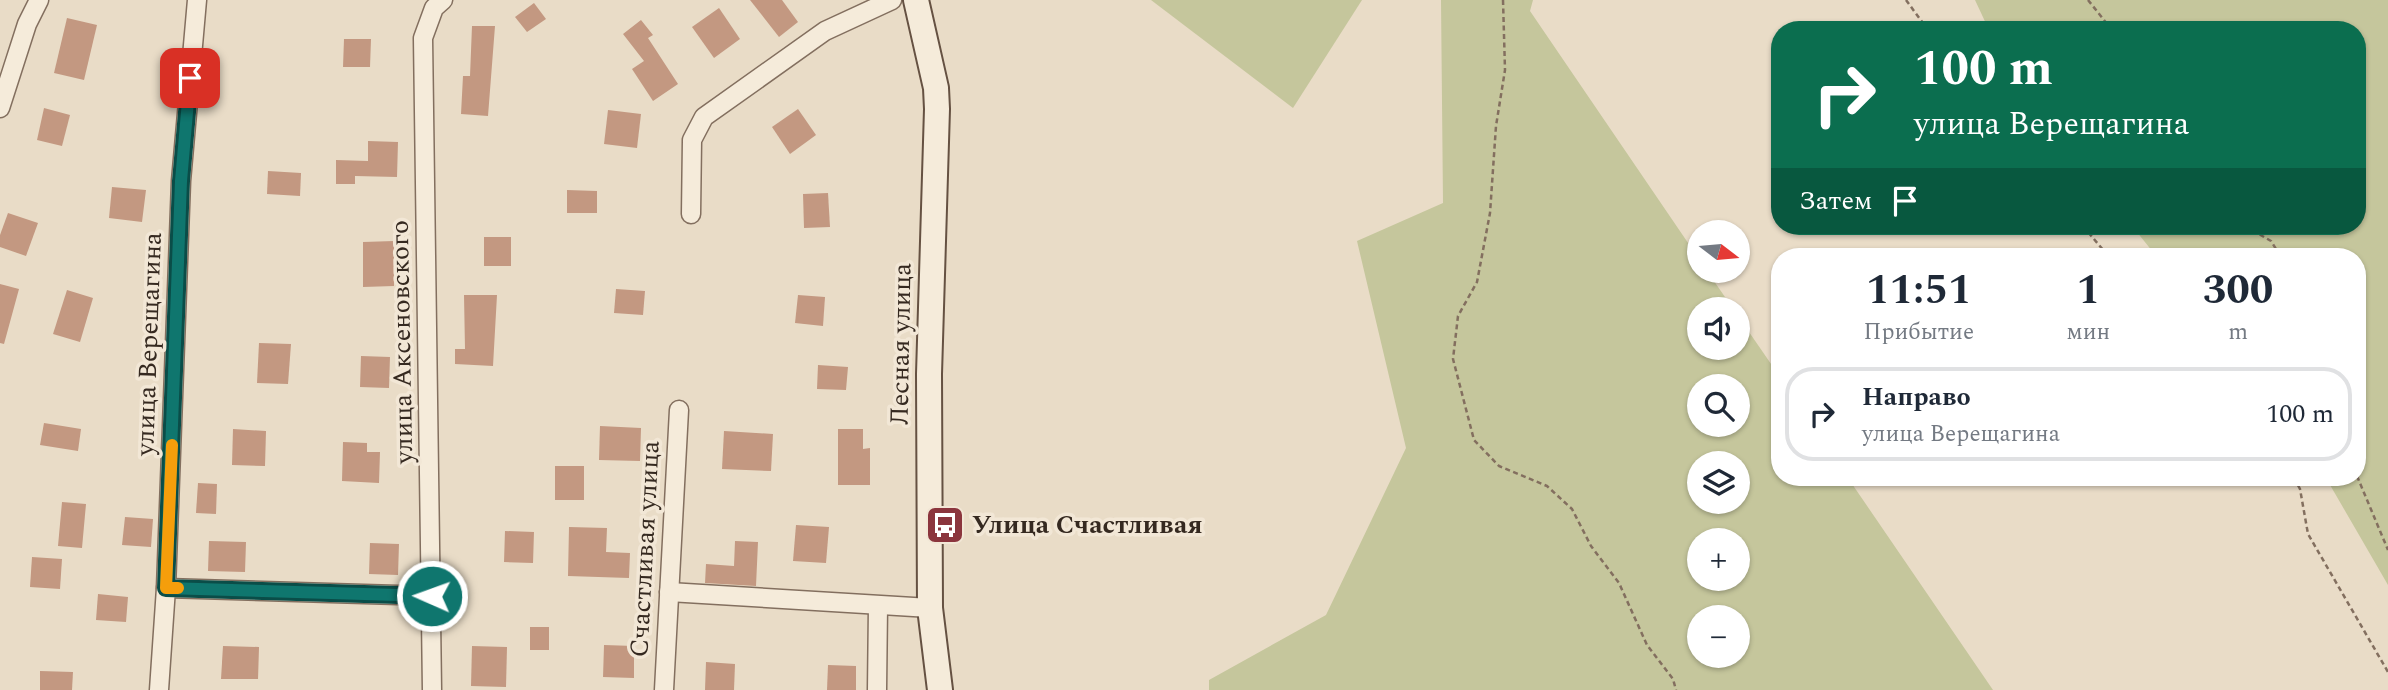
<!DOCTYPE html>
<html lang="ru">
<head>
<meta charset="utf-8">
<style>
  :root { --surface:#fff; --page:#f6f6f7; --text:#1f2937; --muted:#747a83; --line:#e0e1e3 }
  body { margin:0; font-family:Spectral,serif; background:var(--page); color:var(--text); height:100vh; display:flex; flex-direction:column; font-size:26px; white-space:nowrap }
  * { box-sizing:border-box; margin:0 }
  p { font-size:23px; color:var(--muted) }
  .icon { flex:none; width:38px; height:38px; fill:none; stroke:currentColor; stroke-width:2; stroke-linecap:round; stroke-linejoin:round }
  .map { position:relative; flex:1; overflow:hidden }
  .panel { position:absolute; left:1771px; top:248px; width:595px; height:238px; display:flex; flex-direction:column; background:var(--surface); border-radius:28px; box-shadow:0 2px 5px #0004 }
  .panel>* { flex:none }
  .guide { position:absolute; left:1771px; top:21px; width:595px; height:214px; border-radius:28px; box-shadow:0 2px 5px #0004; background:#0b6e4f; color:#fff; overflow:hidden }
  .needle { width:46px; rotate:106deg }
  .fabs { position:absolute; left:1687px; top:220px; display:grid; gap:14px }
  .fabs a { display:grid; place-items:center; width:63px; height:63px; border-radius:50%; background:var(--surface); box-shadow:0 2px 5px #0004; font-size:35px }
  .pin { position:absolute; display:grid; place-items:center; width:60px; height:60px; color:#fff; margin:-30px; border-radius:14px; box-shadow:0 4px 10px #0006 }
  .me { position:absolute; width:77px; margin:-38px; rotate:272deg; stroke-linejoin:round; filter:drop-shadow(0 0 5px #0008) }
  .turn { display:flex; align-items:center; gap:24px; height:147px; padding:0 28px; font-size:32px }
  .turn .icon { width:91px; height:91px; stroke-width:2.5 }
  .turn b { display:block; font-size:49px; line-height:60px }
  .then { display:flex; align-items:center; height:66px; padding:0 28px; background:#0003; gap:14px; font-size:26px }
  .eta { display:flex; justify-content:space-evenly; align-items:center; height:119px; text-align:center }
  .eta b { font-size:42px; font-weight:700; line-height:49px }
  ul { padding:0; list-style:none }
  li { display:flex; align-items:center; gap:21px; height:94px; margin:0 14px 10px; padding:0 14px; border:4px solid var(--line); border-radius:28px }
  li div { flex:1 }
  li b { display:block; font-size:26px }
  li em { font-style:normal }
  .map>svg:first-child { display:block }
  .green { fill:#c5c69c; fill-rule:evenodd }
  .building { fill:#c39881 }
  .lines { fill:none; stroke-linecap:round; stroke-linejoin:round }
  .minor-casing { stroke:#836f5f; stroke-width:21 }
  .secondary-casing { stroke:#655142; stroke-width:28 }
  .path { stroke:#836f5f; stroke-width:2.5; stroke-dasharray:5 3.5; stroke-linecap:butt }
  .minor { stroke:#f5ebda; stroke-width:18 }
  .secondary { stroke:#f5ebda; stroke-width:24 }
  .route-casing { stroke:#0a4d48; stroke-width:18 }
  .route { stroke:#0f766e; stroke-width:12 }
  .slow { stroke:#f59e0b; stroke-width:12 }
  .labels { text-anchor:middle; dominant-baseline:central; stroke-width:7; stroke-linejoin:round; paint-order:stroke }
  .street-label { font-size:26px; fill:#352920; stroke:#f2e7d6 }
  .poi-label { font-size:26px; font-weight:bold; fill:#352920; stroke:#f2e7d6; text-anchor:start }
</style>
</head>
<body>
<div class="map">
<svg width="2388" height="690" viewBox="0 0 2388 690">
  <rect width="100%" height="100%" fill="#e9dcc7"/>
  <g class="green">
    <polygon points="1151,0 1362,0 1293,108"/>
    <path d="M1441,0H1533L1530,11L1699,259V271H1707L1734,310H1699V348H1738V316L1780,377V478H1848L1993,690H1209V680L1326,615L1406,448L1357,241L1443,203ZM1699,387H1738V425H1699ZM1699,464H1738V502H1699ZM1699,541H1738V579H1699ZM1699,618H1738V656H1699Z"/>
    <polygon points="1975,0 2388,0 2388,585 2326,478 2357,478 2357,257 2157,257 2132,226 2357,226 2357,30 1989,30"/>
  </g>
  <g class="building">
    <polygon points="750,0 782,0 798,22 779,37"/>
    <polygon points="534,3 546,19 527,32 515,17"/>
    <polygon points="719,8 740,39 714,58 692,27"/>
    <polygon points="67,18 97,25 84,80 54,73"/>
    <polygon points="641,20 653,35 648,38 678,84 653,101 632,69 644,61 623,34"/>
    <polygon points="472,26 495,26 488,116 461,114 463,76 470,76"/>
    <polygon points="344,39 371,39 370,67 343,67"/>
    <polygon points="44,108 70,115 62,146 37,140"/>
    <polygon points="798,109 816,135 790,154 772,127"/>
    <polygon points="608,110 641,114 637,148 604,144"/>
    <polygon points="368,141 398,142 397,177 355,176 355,184 336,184 336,160 368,161"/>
    <polygon points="268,171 301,173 300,196 267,194"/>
    <polygon points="112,187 146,190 142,222 109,218"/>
    <polygon points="567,190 597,191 597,213 567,213"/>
    <polygon points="828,193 830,227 804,228 803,194"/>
    <polygon points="8,213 38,223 26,256 0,247 0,235"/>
    <rect x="484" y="237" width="27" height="29"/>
    <polygon points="394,241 394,286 363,287 363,242"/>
    <polygon points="0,284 19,289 4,344 0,343"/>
    <polygon points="616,289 645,291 643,315 614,313"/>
    <polygon points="67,290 93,298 80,342 53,334"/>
    <polygon points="464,295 497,295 493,366 455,364 455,349 465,349"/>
    <polygon points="798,295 825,297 823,326 795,323"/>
    <polygon points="259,343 291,344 288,384 257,383"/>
    <polygon points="361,356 390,357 389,388 360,387"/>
    <polygon points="818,365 848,367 846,390 817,389"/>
    <polygon points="44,423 81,429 78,451 40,445"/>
    <polygon points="600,426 641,428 640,461 599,460"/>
    <polygon points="233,429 266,431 265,466 232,465"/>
    <polygon points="838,429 863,429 863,449 870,448 870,485 838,485"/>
    <polygon points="724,431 773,434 771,471 722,469"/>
    <polygon points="343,442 367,443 367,452 380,452 379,483 342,481"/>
    <rect x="555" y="466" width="29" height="34"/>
    <polygon points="198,483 217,484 216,514 196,513"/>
    <polygon points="62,502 86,504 82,548 58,546"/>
    <polygon points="125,517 153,519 151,547 122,545"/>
    <polygon points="796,525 829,527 826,563 793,561"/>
    <polygon points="569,527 607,528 606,552 630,553 629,578 568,576"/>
    <polygon points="505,531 534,532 533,563 504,562"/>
    <polygon points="209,541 246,542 245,572 208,571"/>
    <polygon points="735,541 758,542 756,586 705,583 706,564 734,566"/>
    <polygon points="370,543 399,544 398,575 369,574"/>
    <polygon points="32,557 62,559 60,589 30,587"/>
    <polygon points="98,594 128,597 126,622 96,620"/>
    <rect x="530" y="627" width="19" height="23"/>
    <polygon points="604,645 634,646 634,678 603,677"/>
    <polygon points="223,646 259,647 258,679 221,679"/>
    <polygon points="472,646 507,647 506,687 471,686"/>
    <polygon points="706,662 735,664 734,690 705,690"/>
    <polygon points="828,665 856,666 856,690 827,690"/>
    <polygon points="40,671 73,672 72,690 40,690"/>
  </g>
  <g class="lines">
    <defs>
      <g id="minor">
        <polyline points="0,108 27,24 39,0"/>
        <polyline points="691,214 692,140 704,117 825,31 892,0"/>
        <polyline points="166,588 432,596"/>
        <polyline points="669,592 930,608"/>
        <polyline points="159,690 166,588 181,181 197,0"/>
        <polyline points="432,690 423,38 434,8 443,0"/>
        <polyline points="664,690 679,410"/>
        <polyline points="877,690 878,606"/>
      </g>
      <polyline id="secondary" points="916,0 936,88 937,109 929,374 930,608 940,690"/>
    </defs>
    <use href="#minor" class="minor-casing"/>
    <use href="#secondary" class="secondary-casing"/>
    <g class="path">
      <polyline points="1503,0 1505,70 1496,126 1490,213 1477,282 1458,316 1453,359 1474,440 1499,466 1547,486 1572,509 1591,546 1619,583 1647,645 1673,679 1676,690"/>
      <polyline points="1906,0 1928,30"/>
      <polyline points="2088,0 2112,30"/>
      <polyline points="2083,226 2109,257"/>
      <polyline points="2245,226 2271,241 2281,257"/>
      <polyline points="2357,476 2388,550"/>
      <polyline points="2294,478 2300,489 2308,534 2388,672"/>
    </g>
    <use href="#minor" class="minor"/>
    <use href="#secondary" class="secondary"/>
  </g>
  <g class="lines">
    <defs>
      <polyline id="route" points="190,78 181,181 166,588 432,596"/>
    </defs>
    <use href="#route" class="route-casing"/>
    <use href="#route" class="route"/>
    <polyline class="slow" points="172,445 166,588 178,588"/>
  </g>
  <defs>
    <symbol id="bus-square" viewBox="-11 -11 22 22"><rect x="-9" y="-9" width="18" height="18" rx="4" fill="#8b353d" stroke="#f2e7d6"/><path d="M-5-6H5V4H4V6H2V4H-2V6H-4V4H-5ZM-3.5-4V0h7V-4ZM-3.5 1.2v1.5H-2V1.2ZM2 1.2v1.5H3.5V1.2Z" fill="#fff"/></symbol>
  </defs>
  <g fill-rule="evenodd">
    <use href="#bus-square" x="923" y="503" width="44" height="44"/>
  </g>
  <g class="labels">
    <g class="street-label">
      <text transform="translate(402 342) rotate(-91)">улица Аксеновского</text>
      <text transform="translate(149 344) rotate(-88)">улица Верещагина</text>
      <text transform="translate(901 344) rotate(-89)">Лесная улица</text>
      <text transform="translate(645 549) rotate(-87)">Счастливая улица</text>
    </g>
    <g class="poi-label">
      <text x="972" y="525">Улица Счастливая</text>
    </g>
  </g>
</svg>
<div class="fabs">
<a><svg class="needle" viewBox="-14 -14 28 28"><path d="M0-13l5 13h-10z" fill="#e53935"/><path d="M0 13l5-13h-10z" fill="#747a83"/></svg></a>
<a><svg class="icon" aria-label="sound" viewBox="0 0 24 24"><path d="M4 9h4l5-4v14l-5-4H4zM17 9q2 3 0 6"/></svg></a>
<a><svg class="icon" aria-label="search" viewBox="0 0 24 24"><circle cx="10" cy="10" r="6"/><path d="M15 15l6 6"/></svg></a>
<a><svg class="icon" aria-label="layers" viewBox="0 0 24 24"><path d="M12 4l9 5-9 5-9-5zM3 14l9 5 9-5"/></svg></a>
<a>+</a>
<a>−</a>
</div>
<div class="pin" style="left:190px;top:78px;background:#d93025"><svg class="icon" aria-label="arrive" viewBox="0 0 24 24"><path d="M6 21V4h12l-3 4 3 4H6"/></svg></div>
<svg class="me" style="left:432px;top:596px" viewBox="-20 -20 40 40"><circle r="17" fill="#0f766e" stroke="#fff" stroke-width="3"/><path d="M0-11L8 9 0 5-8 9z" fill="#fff"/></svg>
<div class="guide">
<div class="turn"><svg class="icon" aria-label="right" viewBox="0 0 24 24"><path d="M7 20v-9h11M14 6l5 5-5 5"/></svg><div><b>100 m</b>улица Верещагина</div></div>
<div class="then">Затем<svg class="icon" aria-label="arrive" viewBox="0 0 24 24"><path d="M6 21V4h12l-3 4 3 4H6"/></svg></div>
</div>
<section class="panel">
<div class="eta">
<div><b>11:51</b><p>Прибытие</p></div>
<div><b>1</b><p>мин</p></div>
<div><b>300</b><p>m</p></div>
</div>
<ul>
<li><svg class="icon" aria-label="right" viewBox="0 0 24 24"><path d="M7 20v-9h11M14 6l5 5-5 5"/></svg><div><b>Направо</b><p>улица Верещагина</p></div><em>100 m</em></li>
</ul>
</section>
</div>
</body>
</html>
